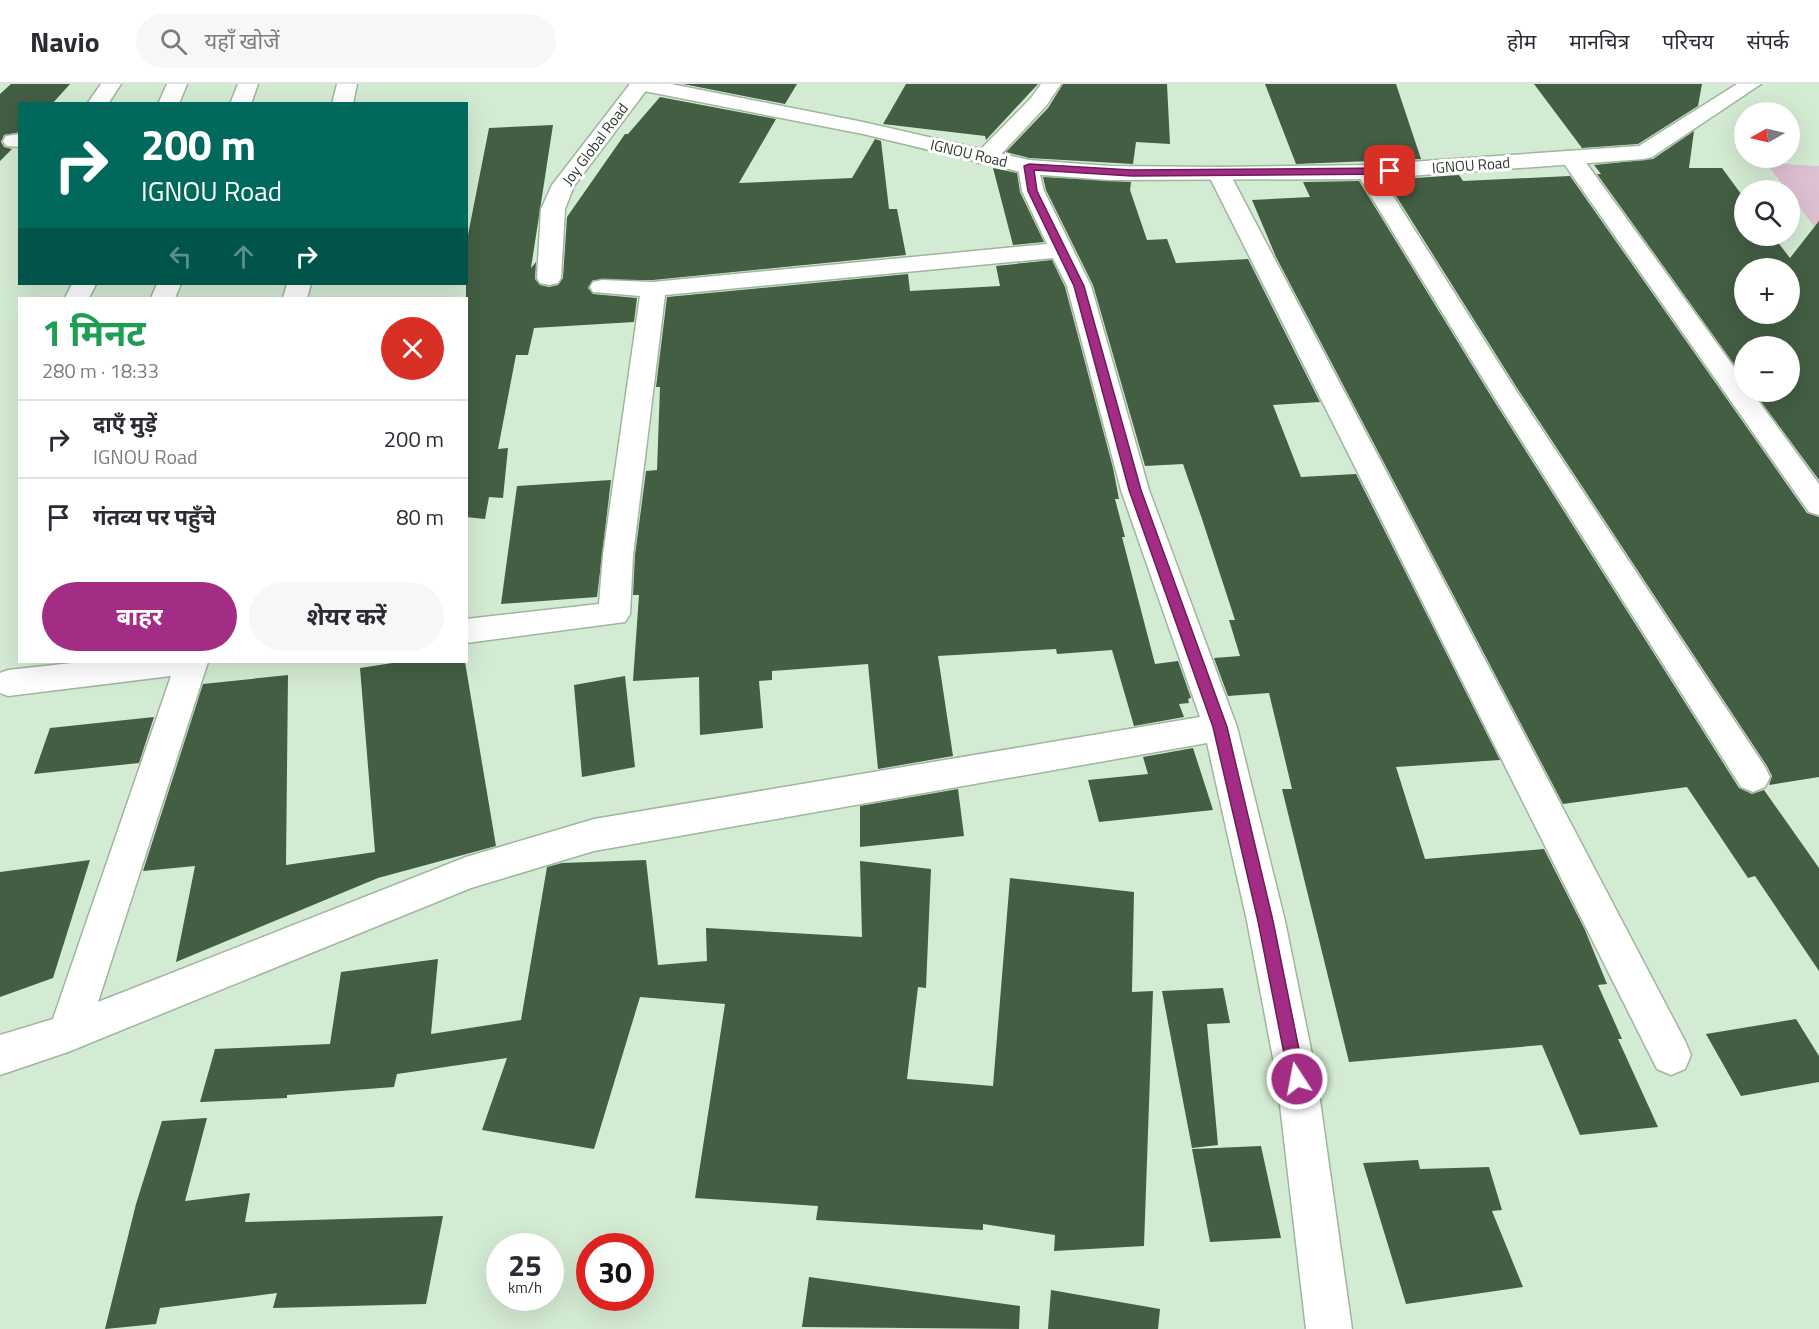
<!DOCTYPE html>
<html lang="hi">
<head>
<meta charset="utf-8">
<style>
  :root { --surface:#fff; --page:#f7f7f7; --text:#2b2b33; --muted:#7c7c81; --line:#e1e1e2; --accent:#a32d85 }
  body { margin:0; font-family:"Titillium Web","Noto Sans Devanagari",sans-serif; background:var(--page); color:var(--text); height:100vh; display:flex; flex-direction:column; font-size:22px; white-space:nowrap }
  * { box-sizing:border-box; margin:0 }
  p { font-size:20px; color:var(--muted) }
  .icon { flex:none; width:33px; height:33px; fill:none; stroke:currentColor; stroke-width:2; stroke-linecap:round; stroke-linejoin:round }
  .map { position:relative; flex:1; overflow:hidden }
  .drawer { position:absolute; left:18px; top:213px; width:450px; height:366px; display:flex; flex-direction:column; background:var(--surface); border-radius:0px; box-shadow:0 6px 24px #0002 }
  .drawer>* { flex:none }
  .top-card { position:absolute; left:18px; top:18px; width:450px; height:183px; border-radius:0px; box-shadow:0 6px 24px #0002; background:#00695c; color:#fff; overflow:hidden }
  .needle { width:39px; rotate:262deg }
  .tools { position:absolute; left:1734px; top:18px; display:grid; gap:12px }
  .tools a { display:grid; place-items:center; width:66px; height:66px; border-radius:50%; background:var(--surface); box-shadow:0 6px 24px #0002; font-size:30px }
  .speed { position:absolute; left:486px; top:1149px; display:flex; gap:12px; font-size:30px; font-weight:700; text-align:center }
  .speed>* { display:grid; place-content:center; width:78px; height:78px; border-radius:50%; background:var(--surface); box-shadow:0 6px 24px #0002; line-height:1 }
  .speed small { font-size:15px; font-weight:400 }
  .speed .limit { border:9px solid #d22; background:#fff; color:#111 }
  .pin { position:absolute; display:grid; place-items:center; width:51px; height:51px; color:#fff; margin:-26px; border-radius:12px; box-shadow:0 3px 9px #0006 }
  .me { position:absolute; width:66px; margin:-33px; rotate:349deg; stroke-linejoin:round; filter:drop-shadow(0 0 4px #0008) }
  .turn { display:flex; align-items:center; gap:21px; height:126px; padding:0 24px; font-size:27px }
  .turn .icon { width:78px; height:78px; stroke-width:2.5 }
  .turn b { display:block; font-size:42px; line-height:51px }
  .lanes { display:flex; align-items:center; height:57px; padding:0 24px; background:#0003; justify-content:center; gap:30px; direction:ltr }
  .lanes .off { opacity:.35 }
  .round { display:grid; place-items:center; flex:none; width:63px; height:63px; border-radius:32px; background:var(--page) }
  .overview { display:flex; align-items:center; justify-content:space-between; height:102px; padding:0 24px }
  h1 { font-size:36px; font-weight:700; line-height:45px; color:#1e9e55 }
  .cta { display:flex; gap:12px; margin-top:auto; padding:12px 24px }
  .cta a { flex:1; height:69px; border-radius:36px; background:var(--accent); color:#fff; font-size:24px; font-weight:700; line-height:69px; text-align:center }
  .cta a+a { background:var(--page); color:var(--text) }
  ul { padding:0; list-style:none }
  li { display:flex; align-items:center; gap:18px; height:78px; padding:0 24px; border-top:2px solid var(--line) }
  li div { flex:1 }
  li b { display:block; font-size:22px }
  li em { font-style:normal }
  header { display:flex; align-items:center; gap:36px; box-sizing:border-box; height:84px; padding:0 30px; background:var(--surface); border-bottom:2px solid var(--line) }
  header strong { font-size:28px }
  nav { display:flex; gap:33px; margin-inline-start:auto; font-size:21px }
  .search { width:420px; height:54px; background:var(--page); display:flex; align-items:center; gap:15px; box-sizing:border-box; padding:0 21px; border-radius:33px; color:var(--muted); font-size:22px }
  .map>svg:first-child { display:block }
  .green { fill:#ddc0d2 }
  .building { fill:#435e43; fill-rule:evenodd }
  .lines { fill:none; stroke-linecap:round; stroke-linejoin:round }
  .street-casing { stroke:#9fb59e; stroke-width:3 }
  .secondary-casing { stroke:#9fb59e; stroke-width:3 }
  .street { fill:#fff; fill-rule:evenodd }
  .secondary { fill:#fff; fill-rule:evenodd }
  .route { fill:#a32d85; stroke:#6a1d56; stroke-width:1.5 }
  .labels { text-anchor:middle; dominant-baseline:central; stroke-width:6; stroke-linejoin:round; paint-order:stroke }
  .far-street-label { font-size:15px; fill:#2f382f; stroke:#fff }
</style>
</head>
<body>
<header>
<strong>Navio</strong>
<div class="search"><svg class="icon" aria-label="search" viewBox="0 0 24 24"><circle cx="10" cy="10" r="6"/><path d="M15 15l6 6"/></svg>यहाँ खोजें</div>
<nav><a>होम</a><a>मानचित्र</a><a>परिचय</a><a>संपर्क</a></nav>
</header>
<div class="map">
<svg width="1819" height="1245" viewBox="0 0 1819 1245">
  <rect width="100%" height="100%" fill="#d4ebd3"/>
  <polygon class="green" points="1766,79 1819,82 1819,149"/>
  <g class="building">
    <polygon points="11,0 70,0 52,20 20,20 20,48 4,51 1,58 4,63 12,65 0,77 0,10"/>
    <polygon points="683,0 797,0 785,20"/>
    <polygon points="906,0 1038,0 986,56 985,52 883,40"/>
    <polygon points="1063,0 1167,0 1170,60 1136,58 1133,80 1029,74 1006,68 1048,24"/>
    <polygon points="1265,0 1396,0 1421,75 1296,80"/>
    <polygon points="1534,0 1702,0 1698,22 1638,60 1582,64"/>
    <polygon points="660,13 776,35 739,99 852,94 875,55 881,57 889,125 897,125 906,171 653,196 593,196 588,204 593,210 637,214 634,238 534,244 528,271 516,271 498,365 508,364 503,414 489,413 485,435 466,433 466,161 489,44 553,41 531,184 536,178 535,195 540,201 549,203 558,201 563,194 567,133 625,50 628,50"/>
    <path d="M1694,47L1689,84H1722L1744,114V152H1773L1790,174L1819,137V396L1754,308H1790V262H1744V294L1597,90H1601L1594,81L1653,75ZM1744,184H1790V230H1744Z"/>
    <polygon points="993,84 1017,89 1020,108 1044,158 1013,161"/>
    <polygon points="1459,91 1463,97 1570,92 1807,429 1819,433 1819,693 1769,701 1772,692 1767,682 1517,304 1386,96"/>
    <polygon points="1043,93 1131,98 1130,106 1147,156 1167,155 1176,179 1248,175 1320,318 1273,321 1301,393 1356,390 1500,676 1396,683 1425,775 1544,765 1585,846 1607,900 1598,901 1622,955 1618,955 1658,1043 1580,1051 1542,961 1349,978 1282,705 1292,705 1269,609 1228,612 1214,574 1240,572 1229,536 1235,536 1202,435 1183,380 1145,382 1093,201 1046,106"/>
    <polygon points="1359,97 1491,312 1739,704 1752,710 1764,706 1819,784 1819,887 1755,792 1748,794 1687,703 1563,720 1276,173 1252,116 1310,113 1303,98"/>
    <polygon points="1052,176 1065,203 1113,384 1119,415 1115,415 1125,453 1122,453 1155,580 1178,577 1191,614 1188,615 1189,619 1179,620 1184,633 1134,642 1112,566 1057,570 1056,565 938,572 953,672 878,685 868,580 772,587 772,596 759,597 763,644 700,651 699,593 633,597 639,511 633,511 635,471 646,387 657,386 660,303 656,303 667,213 908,190 910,207 1000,202 996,182"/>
    <polygon points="611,396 597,513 501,520 517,402"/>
    <polygon points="399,578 465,578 496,762 378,794 176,878 195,782 143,787 203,600 288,591 286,781 375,768 360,584"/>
    <polygon points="625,592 635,683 582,693 574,601"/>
    <polygon points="154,633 139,679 34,690 50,644"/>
    <polygon points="1193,664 1213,726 1099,738 1088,696 1148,690 1143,673"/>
    <polygon points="958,705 964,752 860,763 860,722"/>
    <polygon points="90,776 53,894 0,913 0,788"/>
    <polygon points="646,776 658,881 707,877 706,844 862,853 860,777 931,785 926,904 918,903 907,995 993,1002 1010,794 1134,808 1132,908 1153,907 1144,1162 1054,1167 1055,1151 983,1140 983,1146 816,1136 818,1122 695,1114 725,920 640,913 594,1065 482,1046 507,974 397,990 394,1003 287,1011 287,1014 200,1018 215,965 330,960 341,888 438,875 431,950 521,936 547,783 562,779"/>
    <polygon points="1223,904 1230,939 1207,940 1218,1061 1192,1064 1162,907"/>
    <polygon points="1796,935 1819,972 1819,998 1741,1012 1706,950"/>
    <polygon points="207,1034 185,1117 250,1109 245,1138 443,1132 426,1220 273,1224 277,1209 160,1224 156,1240 105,1245 136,1120 162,1037"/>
    <polygon points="1261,1062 1281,1154 1210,1158 1192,1065"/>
    <polygon points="1418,1076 1420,1085 1489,1083 1502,1126 1492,1127 1523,1203 1406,1220 1363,1079"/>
    <polygon points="809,1193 1020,1222 1019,1245 802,1243"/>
    <polygon points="1051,1206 1160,1225 1158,1245 1048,1245"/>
  </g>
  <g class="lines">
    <defs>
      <g id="street">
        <polygon points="101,0 121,0 108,20 87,20"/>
        <polygon points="167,0 187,0 179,20 158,20"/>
        <polygon points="238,0 258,0 251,20 230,20"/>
        <polygon points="337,0 357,0 353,20 332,20"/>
        <polygon points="630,0 651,0 574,102 565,125 561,194 558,199 549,201 540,199 537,194 541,125 552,101"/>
        <polygon points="1041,0 1061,0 1046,22 993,79 977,79 974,74 977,69 1031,14"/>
        <polygon points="20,50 20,63 6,62 3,57 6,52"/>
        <polygon points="1571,67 1579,69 1744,297 1744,308 1752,308 1819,400 1819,431 1809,428 1560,74 1563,69"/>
        <polygon points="1029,76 1037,78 1044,107 1091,202 1149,406 1237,643 1285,837 1317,995 1352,1245 1306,1245 1277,995 1247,837 1207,659 594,767 471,804 68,968 0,991 0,951 53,935 171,592 8,612 0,609 0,589 8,586 81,578 208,578 98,918 466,773 594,735 1200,633 1121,406 1067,202 1053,174 665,211 633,471 630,530 625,538 466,559 466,535 599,520 603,471 640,212 593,208 590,203 593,198 602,196 653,198 1047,160 1022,107 1018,83 1021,78"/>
        <polygon points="1367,81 1375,83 1378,88 1515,305 1765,683 1770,693 1765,703 1753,708 1741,703 1493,311 1356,88 1359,83"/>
        <polygon points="1219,83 1227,85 1230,90 1685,957 1691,971 1685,985 1671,991 1657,985 1208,90 1211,85"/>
        <polygon points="72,200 96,200 89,214 65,214"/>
        <polygon points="157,200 181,200 175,214 151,214"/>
        <polygon points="287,200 311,200 307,214 283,214"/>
      </g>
      <polygon id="secondary" points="629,0 671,0 863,38 1029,76 1110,82 1219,83 1367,81 1639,62 1737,0 1761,0 1652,73 1644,75 1367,95 1110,96 1029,90 863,50 639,6 632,4"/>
    </defs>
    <use href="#street" class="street-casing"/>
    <use href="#secondary" class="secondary-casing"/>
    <use href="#street" class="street"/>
    <use href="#secondary" class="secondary"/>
  </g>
  <polygon class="route" points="1029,80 1132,86 1390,84 1395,87 1390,90 1132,92 1034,86 1037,107 1084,202 1141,406 1227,643 1273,837 1305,995 1303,1001 1297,1003 1291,1001 1289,995 1258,837 1213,643 1129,406 1074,202 1028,107 1024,82"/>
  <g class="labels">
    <g class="far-street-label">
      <text transform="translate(595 60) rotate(-53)">Joy Global Road</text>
      <text transform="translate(969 69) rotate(13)">IGNOU Road</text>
      <text transform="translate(1471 81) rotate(-4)">IGNOU Road</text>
    </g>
  </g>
</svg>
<div class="tools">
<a><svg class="needle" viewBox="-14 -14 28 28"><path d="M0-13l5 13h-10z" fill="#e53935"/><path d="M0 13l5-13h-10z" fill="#7c7c81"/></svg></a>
<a><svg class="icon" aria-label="search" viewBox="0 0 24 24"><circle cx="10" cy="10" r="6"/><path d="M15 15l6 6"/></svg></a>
<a>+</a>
<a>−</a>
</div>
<div class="speed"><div>25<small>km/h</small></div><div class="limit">30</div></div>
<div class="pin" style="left:1390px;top:87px;background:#d93025"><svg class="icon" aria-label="arrive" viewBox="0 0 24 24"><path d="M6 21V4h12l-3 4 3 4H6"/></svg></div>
<svg class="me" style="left:1297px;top:995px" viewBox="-20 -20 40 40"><circle r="17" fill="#a32d85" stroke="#fff" stroke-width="3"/><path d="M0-11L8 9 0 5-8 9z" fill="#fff"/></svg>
<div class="top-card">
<div class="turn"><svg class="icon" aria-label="right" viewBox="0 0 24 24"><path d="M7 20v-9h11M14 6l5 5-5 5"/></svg><div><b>200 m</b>IGNOU Road</div></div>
<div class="lanes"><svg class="icon off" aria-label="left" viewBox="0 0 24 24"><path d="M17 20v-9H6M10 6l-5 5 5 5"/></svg><svg class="icon off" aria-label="ahead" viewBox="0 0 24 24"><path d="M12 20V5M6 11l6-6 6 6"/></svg><svg class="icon" aria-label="right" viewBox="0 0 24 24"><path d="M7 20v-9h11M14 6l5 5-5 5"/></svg></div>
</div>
<section class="drawer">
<div class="overview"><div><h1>1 मिनट</h1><p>280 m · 18:33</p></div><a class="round" style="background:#d93025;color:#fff"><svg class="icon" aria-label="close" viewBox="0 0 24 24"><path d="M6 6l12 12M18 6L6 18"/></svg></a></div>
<ul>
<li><svg class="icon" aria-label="right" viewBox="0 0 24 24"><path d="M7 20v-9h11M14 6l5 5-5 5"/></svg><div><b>दाएँ मुड़ें</b><p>IGNOU Road</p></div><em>200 m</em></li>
<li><svg class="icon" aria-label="arrive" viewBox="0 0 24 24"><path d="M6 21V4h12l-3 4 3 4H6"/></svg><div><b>गंतव्य पर पहुँचे</b></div><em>80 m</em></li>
</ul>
<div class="cta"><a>बाहर</a><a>शेयर करें</a></div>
</section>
</div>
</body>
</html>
